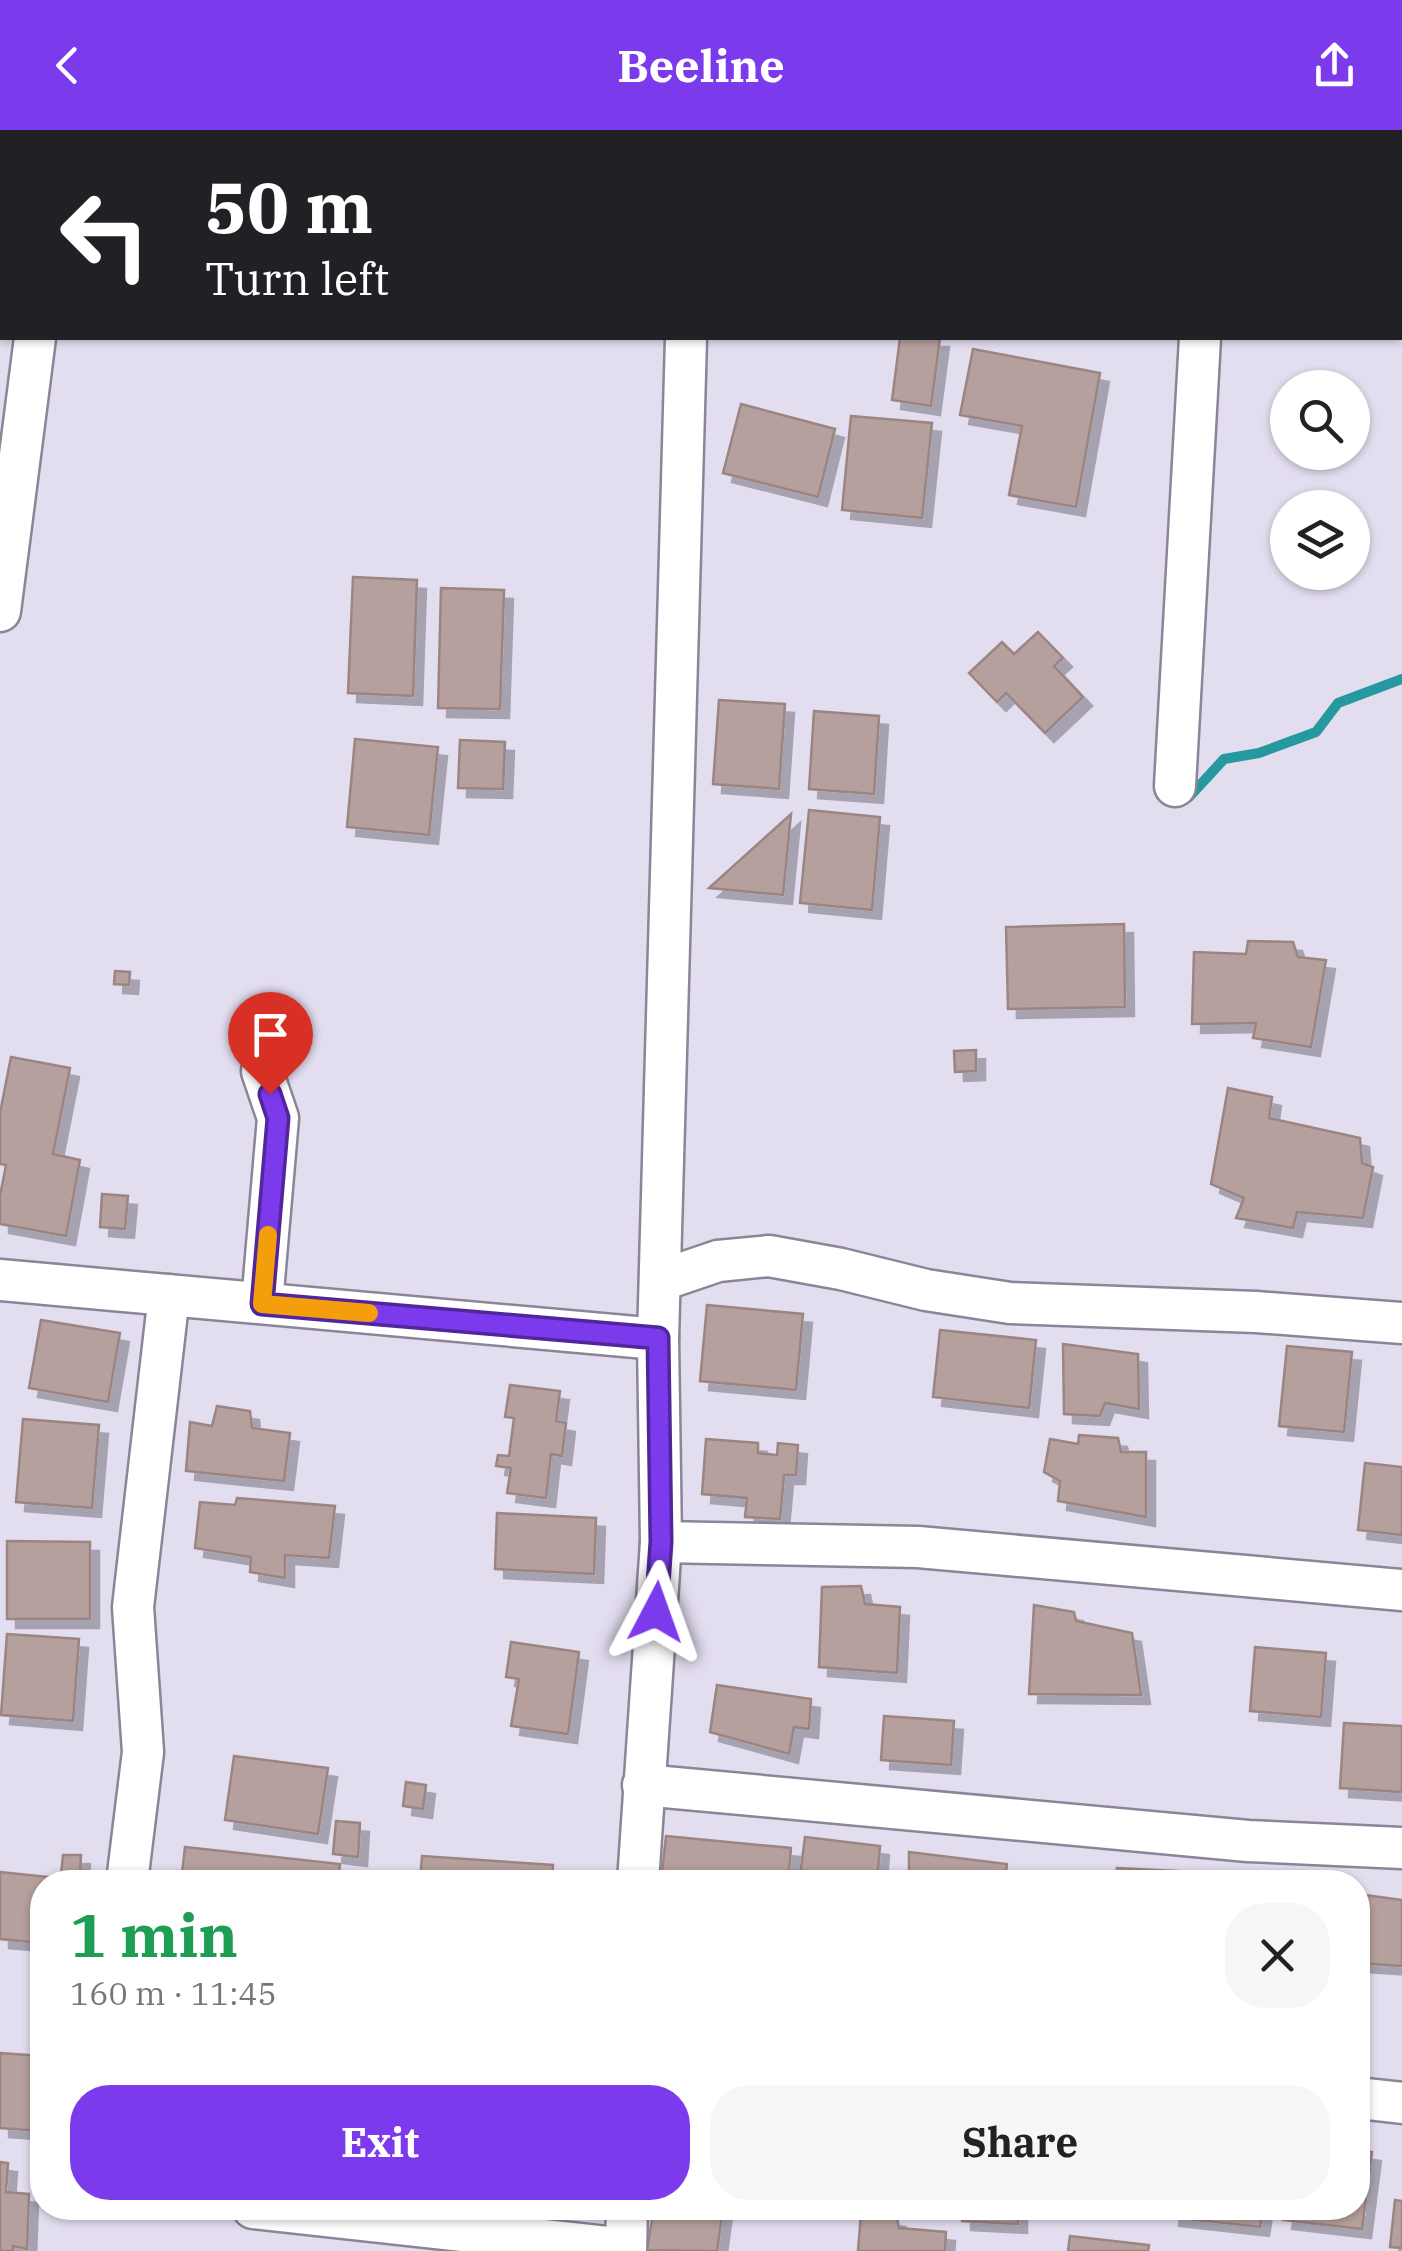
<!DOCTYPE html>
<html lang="en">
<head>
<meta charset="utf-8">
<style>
  :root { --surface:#fff; --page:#f6f6f6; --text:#222; --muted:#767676; --accent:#7c3aed }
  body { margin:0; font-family:"IBM Plex Serif",serif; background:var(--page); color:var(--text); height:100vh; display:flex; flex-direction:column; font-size:38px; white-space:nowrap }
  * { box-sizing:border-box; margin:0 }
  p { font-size:32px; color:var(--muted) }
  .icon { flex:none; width:55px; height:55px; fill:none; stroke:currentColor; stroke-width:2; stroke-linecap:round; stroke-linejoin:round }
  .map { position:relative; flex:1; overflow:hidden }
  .panel { position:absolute; left:30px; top:1740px; width:1340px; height:350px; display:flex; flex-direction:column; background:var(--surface); border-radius:40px; box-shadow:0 2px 8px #0004 }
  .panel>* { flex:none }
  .guide { position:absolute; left:0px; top:0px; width:1402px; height:210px; box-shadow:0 2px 8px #0004; background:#202124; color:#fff; overflow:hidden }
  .fabs { position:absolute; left:1270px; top:240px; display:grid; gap:20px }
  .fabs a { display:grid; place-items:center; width:100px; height:100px; border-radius:50%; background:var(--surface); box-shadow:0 2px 8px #0004; font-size:50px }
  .pin { position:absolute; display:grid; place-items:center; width:85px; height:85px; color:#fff; margin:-102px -42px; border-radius:50% 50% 50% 0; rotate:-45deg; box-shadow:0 0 10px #0007 }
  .pin .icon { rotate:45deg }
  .me { position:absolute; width:110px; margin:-55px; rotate:4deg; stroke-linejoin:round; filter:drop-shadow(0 0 8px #0008) }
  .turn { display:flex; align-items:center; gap:35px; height:210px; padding:0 40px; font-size:45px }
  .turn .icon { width:130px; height:130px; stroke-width:2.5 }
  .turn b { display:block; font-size:70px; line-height:85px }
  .round { display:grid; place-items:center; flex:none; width:105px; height:105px; border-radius:40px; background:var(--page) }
  .headline { display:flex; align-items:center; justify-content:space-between; height:170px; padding:0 40px }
  h1 { font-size:60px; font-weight:800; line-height:75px; color:#1e9e55 }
  .action { display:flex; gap:20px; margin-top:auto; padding:20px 40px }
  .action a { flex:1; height:115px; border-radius:40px; background:var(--accent); color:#fff; font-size:40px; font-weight:800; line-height:115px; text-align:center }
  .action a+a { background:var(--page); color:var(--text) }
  header { display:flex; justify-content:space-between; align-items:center; height:130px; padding:0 40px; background:var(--accent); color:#fff; font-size:45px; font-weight:800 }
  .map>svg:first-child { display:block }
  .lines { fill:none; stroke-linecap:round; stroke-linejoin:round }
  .stream { stroke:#26989f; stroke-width:10 }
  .building { fill:#b6a09d; stroke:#9b8583; stroke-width:2.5; filter:url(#shadow) }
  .minor-casing { stroke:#8b8597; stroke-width:45 }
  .minor { stroke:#fff; stroke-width:40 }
  .route-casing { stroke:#51269a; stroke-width:25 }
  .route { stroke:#7c3aed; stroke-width:18 }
  .slow { stroke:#f59e0b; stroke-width:18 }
</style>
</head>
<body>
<header><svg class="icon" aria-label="back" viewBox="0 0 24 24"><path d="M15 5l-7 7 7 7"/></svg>Beeline<svg class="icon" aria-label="share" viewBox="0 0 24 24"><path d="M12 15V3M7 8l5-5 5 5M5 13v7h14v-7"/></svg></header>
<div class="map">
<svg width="1402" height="2121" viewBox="0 0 1402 2121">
  <defs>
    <filter id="shadow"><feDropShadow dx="9" dy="9" stdDeviation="0" flood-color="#0004"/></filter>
  </defs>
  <rect width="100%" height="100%" fill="#e3ddf0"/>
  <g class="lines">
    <polyline class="stream" points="1189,667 1224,629 1259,623 1316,602 1338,573 1402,549"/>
  </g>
  <g class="building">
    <polygon points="900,208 940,208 931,276 892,270"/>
    <polygon points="973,219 1100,243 1076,377 1009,365 1022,296 960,285"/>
    <polygon points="741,274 835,299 818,367 723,343"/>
    <polygon points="851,286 932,293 922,388 842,380"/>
    <polygon points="353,447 417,450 413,566 348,563"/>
    <polygon points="441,458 504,460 500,579 438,578"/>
    <polygon points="1038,502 1063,528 1054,536 1083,567 1045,603 1006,563 997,572 969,543 1002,512 1014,524"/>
    <polygon points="719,570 785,574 779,659 713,654"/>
    <polygon points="814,581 879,586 874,664 809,659"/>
    <polygon points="355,609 438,617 429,705 347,697"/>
    <polygon points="460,610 505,612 503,659 458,658"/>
    <polygon points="809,680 880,687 872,780 800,773"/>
    <polygon points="791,684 783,765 709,758"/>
    <polygon points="1124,794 1125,877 1008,879 1006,797"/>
    <polygon points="1248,811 1293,812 1298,827 1326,830 1311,917 1253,908 1256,893 1192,894 1194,822 1246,824"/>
    <polygon points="115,841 130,842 129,855 114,854"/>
    <polygon points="976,920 976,941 955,942 954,921"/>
    <polygon points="11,927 70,938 53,1024 80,1030 66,1106 0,1094 0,1066 6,1035 0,1034 0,983"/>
    <polygon points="1228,958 1272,967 1269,988 1360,1008 1362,1033 1373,1037 1363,1088 1297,1082 1293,1098 1236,1088 1244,1068 1211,1054"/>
    <polygon points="102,1064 128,1066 125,1099 100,1097"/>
    <polygon points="707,1175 803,1184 796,1260 700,1251"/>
    <polygon points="41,1190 120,1203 108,1272 29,1258"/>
    <polygon points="940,1200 1036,1210 1029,1278 933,1267"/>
    <polygon points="1063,1214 1138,1224 1139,1279 1105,1273 1100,1286 1064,1284"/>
    <polygon points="1287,1216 1352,1222 1344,1302 1279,1296"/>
    <polygon points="510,1255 560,1261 556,1291 566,1293 562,1326 551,1324 546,1368 507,1363 511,1338 496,1336 498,1325 509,1326 514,1288 505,1287"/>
    <polygon points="217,1276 250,1281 252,1298 290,1303 284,1351 186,1341 190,1292 212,1296"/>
    <polygon points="23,1289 99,1295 92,1378 16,1372"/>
    <polygon points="1079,1305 1118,1308 1121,1322 1146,1322 1146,1387 1058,1371 1060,1351 1044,1342 1050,1309 1078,1314"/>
    <polygon points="706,1309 758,1313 758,1323 777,1325 778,1313 798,1315 796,1345 784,1345 780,1389 745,1387 747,1368 702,1364"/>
    <polygon points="1365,1333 1402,1337 1402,1405 1358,1400"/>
    <polygon points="237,1368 335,1376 329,1428 285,1425 285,1448 250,1442 251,1427 195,1418 200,1372 235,1375"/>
    <polygon points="497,1383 596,1388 594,1444 495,1439"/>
    <polygon points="7,1411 90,1412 90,1489 7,1489"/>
    <polygon points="861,1456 865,1474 900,1477 897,1543 819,1537 822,1457"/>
    <polygon points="1034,1475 1074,1482 1076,1491 1132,1503 1141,1565 1029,1564"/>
    <polygon points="7,1504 79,1509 73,1591 1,1585"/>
    <polygon points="511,1512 579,1522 568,1604 511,1596 519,1549 506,1547"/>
    <polygon points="1255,1517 1326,1523 1321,1587 1250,1581"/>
    <polygon points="717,1555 811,1569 809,1599 794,1597 789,1624 710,1602"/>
    <polygon points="884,1586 954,1591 951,1635 881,1630"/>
    <polygon points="1344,1593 1402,1596 1402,1662 1340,1658"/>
    <polygon points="234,1626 328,1638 318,1704 225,1690"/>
    <polygon points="406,1652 426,1655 423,1679 403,1676"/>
    <polygon points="336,1691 360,1693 358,1727 333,1724"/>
    <polygon points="666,1706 791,1718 788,1752 661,1752"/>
    <polygon points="805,1707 880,1716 877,1752 814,1752 815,1749 800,1746"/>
    <polygon points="185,1717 340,1734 338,1752 181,1752"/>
    <polygon points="909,1722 1007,1734 1005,1752 909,1752"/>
    <polygon points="63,1725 81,1725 80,1746 61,1744"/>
    <polygon points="422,1726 553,1735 552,1752 420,1752"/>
    <polygon points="1117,1738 1195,1742 1194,1752 1116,1752"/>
    <polygon points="0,1742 49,1747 48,1752 42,1752 42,1813 0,1809"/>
    <polygon points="1358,1764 1402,1770 1402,1836 1358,1833"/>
    <polygon points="0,1923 42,1926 40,2001 0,1998"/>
    <polygon points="1358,2020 1372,2022 1362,2099 1283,2090 1285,2078 1358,2078"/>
    <polygon points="0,2032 8,2033 6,2062 29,2064 27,2119 13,2116 13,2121 0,2121"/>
    <polygon points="1395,2070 1402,2071 1402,2118 1390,2117"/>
    <polygon points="654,2078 723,2078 717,2121 647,2120"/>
    <polygon points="962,2078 1018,2078 1018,2094 962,2091"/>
    <polygon points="1171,2078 1263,2078 1260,2097 1170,2087"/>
    <polygon points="861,2084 897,2088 899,2098 946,2102 945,2121 858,2121"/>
    <polygon points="1070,2106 1149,2115 1148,2121 1068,2121"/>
  </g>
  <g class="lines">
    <defs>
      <g id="minor">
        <polyline points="62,2 62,0"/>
        <polyline points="691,2 691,0"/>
        <polyline points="1211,2 1211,0"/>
        <polyline points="0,481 35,208"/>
        <polyline points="1175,656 1200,208"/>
        <polyline points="262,941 278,988 262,1173"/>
        <polyline points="0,1150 658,1209"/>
        <polyline points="662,1150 718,1131 769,1126 841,1139 926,1160 1010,1173 1256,1182 1402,1193"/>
        <polyline points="661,1412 918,1417 1402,1460"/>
        <polyline points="643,1655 1248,1711 1402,1718"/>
        <polyline points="127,1752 143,1622 133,1477 169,1165"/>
        <polyline points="638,1752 661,1412 658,1209 686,208"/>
        <polyline points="1358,1968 1402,1973"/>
        <polyline points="253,2078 626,2119"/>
        <polyline points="626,2121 627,2078"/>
      </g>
    </defs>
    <use href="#minor" class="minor-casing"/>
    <use href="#minor" class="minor"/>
  </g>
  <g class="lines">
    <defs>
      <polyline id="route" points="270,964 278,988 262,1174 658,1208 661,1412 656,1482"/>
    </defs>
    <use href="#route" class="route-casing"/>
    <use href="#route" class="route"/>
    <polyline class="slow" points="268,1105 262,1174 369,1183"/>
  </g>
</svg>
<div class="fabs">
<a><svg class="icon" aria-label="search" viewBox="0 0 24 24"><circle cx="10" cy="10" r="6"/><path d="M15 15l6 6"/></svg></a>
<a><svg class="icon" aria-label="layers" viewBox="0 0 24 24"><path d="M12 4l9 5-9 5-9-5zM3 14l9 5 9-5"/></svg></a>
</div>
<div class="pin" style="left:270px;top:964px;background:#d93025"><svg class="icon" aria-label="arrive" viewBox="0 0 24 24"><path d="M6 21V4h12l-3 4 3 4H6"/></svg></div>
<svg class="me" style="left:656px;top:1482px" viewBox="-20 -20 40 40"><path d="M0-17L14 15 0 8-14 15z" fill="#7c3aed" stroke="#fff" stroke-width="4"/></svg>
<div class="guide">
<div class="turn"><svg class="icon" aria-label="left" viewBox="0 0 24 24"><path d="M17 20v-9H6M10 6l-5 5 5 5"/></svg><div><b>50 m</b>Turn left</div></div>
</div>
<section class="panel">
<div class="headline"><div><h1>1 min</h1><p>160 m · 11:45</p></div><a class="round"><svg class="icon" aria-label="close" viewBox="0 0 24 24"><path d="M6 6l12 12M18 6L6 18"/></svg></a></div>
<div class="action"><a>Exit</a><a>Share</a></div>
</section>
</div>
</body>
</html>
